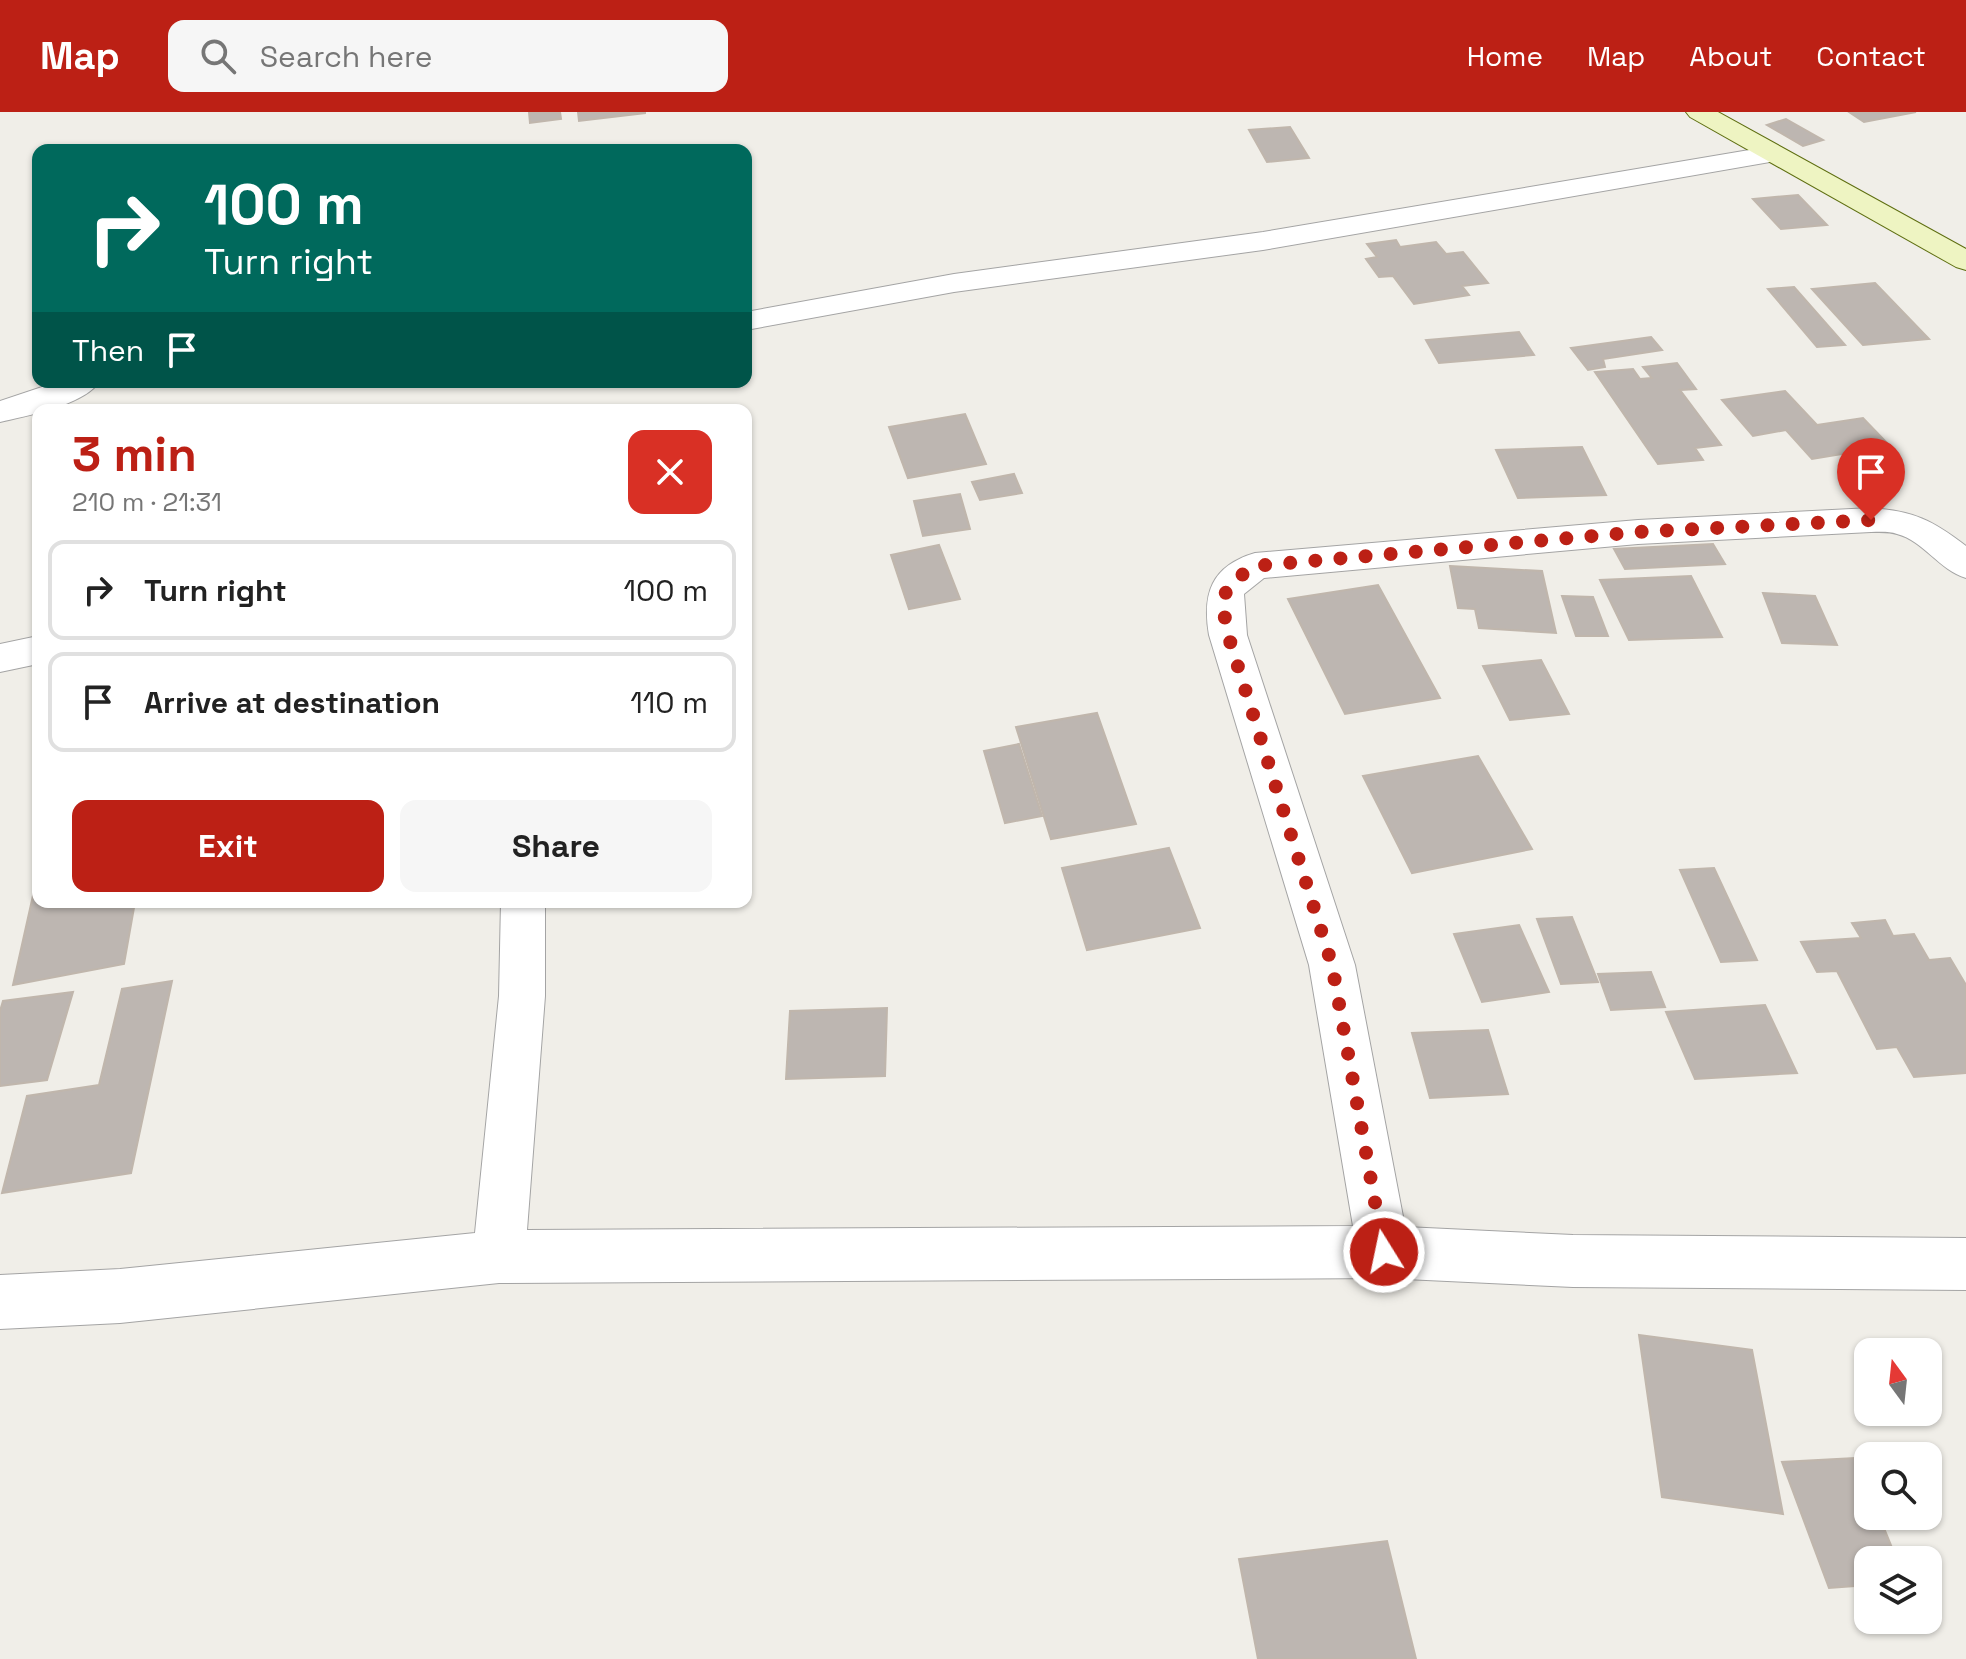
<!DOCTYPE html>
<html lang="en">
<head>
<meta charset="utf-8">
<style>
  :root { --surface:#fff; --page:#f6f6f6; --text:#222; --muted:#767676; --line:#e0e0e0; --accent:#bc2015 }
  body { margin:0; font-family:"Space Grotesk",sans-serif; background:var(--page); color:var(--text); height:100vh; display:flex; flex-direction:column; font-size:30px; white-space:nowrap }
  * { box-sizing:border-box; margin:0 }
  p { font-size:26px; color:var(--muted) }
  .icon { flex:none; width:44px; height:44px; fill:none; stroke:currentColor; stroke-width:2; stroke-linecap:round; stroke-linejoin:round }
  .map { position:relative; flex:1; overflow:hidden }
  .sheet { position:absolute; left:32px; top:292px; width:720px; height:504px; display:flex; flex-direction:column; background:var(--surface); border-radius:16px; box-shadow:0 2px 6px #0004 }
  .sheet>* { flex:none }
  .banner { position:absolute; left:32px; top:32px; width:720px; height:244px; border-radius:16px; box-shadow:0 2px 6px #0004; background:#00695c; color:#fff; overflow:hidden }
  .needle { width:52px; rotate:345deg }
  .fabs { position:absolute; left:1854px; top:1226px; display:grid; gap:16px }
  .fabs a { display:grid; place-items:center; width:88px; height:88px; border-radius:16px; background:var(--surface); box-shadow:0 2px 6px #0004; font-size:40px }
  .pin { position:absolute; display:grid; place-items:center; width:68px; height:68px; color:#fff; margin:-82px -34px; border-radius:50% 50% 50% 0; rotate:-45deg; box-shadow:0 0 8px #0007 }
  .pin .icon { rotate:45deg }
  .me { position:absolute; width:88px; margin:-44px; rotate:350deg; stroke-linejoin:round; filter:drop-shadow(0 0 6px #0008) }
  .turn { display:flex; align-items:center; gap:28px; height:168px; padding:0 40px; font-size:36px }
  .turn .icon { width:104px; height:104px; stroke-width:2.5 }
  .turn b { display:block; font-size:56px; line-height:68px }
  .then { display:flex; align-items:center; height:76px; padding:0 40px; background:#0003; gap:16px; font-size:30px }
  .round { display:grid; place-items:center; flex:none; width:84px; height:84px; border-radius:16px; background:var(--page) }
  .summary { display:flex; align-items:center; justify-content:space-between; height:136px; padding:0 40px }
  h1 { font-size:48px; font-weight:600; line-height:60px; color:var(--accent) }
  .primary-button { display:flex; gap:16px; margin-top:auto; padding:16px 40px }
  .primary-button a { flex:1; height:92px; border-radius:16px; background:var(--accent); color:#fff; font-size:32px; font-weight:600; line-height:92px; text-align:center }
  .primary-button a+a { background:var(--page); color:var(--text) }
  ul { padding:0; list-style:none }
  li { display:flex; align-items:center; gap:24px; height:100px; margin:0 16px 12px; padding:0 24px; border:4px solid var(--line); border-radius:16px }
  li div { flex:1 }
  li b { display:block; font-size:30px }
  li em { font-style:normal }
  header { display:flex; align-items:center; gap:48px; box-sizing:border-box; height:112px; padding:0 40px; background:var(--accent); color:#fff }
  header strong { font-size:38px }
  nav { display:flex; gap:44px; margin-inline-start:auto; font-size:28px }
  .search { width:560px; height:72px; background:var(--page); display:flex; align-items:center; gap:20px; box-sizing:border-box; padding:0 28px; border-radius:16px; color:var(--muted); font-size:30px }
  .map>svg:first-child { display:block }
  .building { fill:#bdb6b1; stroke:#c0b6ac; stroke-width:2 }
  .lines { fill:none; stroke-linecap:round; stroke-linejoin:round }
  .street-casing { stroke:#a4a4a4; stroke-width:2 }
  .secondary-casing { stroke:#5e6e10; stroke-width:2 }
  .street { fill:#fff; fill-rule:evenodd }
  .secondary { fill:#eef4c2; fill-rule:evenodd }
  .route { stroke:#bc2015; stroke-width:14; stroke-dasharray:0 25.2 }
</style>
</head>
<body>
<header>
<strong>Map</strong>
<div class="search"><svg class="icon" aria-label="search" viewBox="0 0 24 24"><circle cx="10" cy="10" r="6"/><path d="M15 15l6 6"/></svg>Search here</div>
<nav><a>Home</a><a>Map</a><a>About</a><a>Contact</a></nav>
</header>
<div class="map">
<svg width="1966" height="1547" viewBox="0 0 1966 1547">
  <rect width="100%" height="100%" fill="#f0eee8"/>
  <g class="building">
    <polygon points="529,0 560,0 561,7 530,11"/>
    <polygon points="578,0 645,0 645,1 579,9"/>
    <polygon points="1849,0 1916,0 1864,10"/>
    <polygon points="1786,7 1823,28 1803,34 1767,13"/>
    <polygon points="1290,15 1309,46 1267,50 1249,18"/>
    <polygon points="1798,83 1827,113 1781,117 1753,87"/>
    <polygon points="1396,128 1400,135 1436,130 1446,142 1463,140 1488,171 1462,174 1469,183 1414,192 1393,164 1379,165 1366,147 1377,145 1367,132"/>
    <polygon points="1875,171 1929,227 1863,233 1812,177"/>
    <polygon points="1794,175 1845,233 1817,235 1768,177"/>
    <polygon points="1519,220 1534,243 1439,251 1426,228"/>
    <polygon points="1651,225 1662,238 1603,247 1605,255 1588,258 1571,236"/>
    <polygon points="1677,251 1696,277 1680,278 1721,333 1695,336 1703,348 1658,352 1595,260 1633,257 1640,267 1652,266 1643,255"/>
    <polygon points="1785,279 1817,313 1863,306 1890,334 1812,347 1786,318 1753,324 1722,288"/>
    <polygon points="965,302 986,352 908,366 889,315"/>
    <polygon points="1582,335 1606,383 1518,386 1496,338"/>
    <polygon points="1014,362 1022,381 980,388 972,370"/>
    <polygon points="960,382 970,417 923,424 914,389"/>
    <polygon points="1713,432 1725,452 1625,457 1614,437"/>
    <polygon points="939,433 960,487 909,497 891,443"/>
    <polygon points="1450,454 1542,459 1556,521 1479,516 1475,497 1458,496"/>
    <polygon points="1691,464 1722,525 1629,528 1600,468"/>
    <polygon points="1378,473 1440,586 1345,602 1288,487"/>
    <polygon points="1763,481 1815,484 1837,533 1782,531"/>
    <polygon points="1562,484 1593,485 1608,524 1576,524"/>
    <polygon points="1541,548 1569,602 1510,608 1483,554"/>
    <polygon points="1097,601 1136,712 1051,727 1016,615"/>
    <polygon points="1019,632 1042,704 1005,711 984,639"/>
    <polygon points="1478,644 1532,737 1412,761 1363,664"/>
    <polygon points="1169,736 1200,816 1087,838 1062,756"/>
    <polygon points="1714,756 1757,848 1721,850 1680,758"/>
    <polygon points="36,770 38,790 135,790 124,852 13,873"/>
    <polygon points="1572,805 1598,870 1561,872 1537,807"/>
    <polygon points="1885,808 1893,824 1914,822 1929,848 1950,846 1966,873 1966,961 1914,965 1897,935 1877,937 1837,859 1817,860 1801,830 1861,826 1852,811"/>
    <polygon points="1519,813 1549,880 1482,890 1454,822"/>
    <polygon points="1651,860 1665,895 1611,898 1598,862"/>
    <polygon points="172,869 131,1061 2,1081 27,984 99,973 122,877"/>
    <polygon points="73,880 47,968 0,974 0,899 3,889"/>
    <polygon points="1765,893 1797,961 1695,967 1666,900"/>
    <polygon points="887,896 885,964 786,967 790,899"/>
    <polygon points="1488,918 1508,982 1430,986 1412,921"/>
    <polygon points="1639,1223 1752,1238 1783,1402 1662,1385"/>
    <polygon points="1855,1346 1868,1378 1868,1404 1879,1404 1897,1448 1868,1448 1868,1473 1829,1476 1782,1350"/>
    <polygon points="1387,1429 1416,1547 1258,1547 1239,1447"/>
  </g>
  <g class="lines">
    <defs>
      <g id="street">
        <polygon points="1773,34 1782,36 1786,42 1782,48 1263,138 954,180 746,218 746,200 954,162 1263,120"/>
        <path d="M57,270H99C84,293 26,304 0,310V289Z"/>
        <path d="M1871,396C1914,399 1932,408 1966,434V466C1939,458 1924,429 1897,422C1889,419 1879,420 1871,420L1638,432L1264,466L1244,482L1247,523L1355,853L1405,1115L1573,1123L1966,1126V1178L1573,1175L1384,1166L499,1171L120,1211L0,1217V1163L120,1157L475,1121L499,884L501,790H545V884L527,1118L1353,1114L1309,853L1209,523C1202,482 1211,454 1255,441L1638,408Z"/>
        <polygon points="38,524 38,552 0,560 0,532"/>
      </g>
      <polygon id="secondary" points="1686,0 1718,0 1966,137 1966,158 1956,155 1690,5"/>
    </defs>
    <use href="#street" class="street-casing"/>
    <use href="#secondary" class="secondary-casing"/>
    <use href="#street" class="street"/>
    <use href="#secondary" class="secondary"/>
  </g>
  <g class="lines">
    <path class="route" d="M1384,1140L1332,853L1228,523C1220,482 1220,477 1255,454L1638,420L1871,408"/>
  </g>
</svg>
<div class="fabs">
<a><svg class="needle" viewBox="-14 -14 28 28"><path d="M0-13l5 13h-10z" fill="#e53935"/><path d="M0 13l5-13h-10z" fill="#767676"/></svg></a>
<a><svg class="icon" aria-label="search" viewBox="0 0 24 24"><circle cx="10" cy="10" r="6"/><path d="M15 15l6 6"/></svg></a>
<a><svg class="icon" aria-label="layers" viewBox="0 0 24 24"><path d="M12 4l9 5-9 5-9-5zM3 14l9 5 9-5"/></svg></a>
</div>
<div class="pin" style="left:1871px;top:408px;background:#d93025"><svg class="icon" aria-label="arrive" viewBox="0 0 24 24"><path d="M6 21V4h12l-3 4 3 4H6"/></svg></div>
<svg class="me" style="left:1384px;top:1140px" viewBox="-20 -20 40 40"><circle r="17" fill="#bc2015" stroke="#fff" stroke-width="3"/><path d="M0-11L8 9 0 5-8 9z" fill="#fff"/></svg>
<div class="banner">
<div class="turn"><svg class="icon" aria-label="right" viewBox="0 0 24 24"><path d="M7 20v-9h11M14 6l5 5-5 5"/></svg><div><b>100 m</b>Turn right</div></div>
<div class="then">Then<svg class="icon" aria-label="arrive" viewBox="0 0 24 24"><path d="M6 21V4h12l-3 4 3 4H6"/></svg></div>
</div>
<section class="sheet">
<div class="summary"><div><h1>3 min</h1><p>210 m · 21:31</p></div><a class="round" style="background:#d93025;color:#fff"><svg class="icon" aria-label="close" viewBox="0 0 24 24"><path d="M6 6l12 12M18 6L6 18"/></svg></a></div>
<ul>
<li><svg class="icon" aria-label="right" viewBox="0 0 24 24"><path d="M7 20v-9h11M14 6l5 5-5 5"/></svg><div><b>Turn right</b></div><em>100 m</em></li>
<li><svg class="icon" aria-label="arrive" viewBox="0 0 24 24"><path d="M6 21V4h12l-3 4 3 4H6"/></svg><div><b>Arrive at destination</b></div><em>110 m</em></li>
</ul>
<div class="primary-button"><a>Exit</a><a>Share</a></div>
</section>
</div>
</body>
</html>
